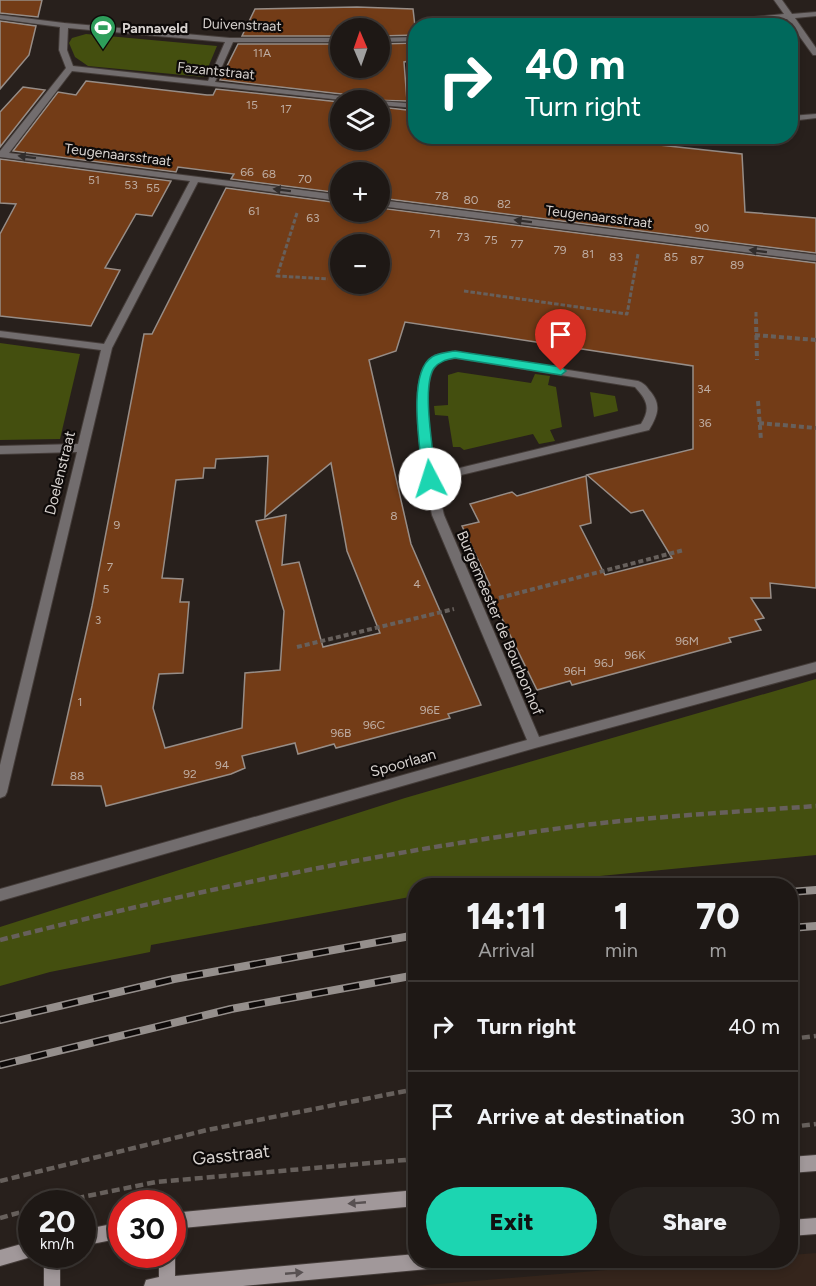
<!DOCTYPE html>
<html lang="en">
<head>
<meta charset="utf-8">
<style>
  :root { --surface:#1e1815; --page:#26211e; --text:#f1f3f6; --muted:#a1a0a0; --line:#3c3734; --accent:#1cd5b1 }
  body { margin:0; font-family:Figtree,sans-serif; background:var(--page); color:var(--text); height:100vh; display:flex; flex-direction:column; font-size:22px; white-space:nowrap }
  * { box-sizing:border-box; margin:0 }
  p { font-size:20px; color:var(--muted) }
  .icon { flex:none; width:33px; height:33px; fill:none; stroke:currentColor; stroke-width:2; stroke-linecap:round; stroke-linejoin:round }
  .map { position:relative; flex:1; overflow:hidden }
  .drawer { position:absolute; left:408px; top:878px; width:390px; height:390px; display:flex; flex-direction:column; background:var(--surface); border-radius:24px; box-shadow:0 3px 9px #0003,0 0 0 2px var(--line) }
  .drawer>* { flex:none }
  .hud { position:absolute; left:408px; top:18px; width:390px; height:126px; border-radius:24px; box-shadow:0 3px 9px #0003,0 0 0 2px var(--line); background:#00695c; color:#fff; overflow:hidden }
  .needle { width:39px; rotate:358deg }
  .buttons { position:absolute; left:330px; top:18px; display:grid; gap:12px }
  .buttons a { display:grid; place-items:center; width:60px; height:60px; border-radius:50%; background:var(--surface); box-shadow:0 3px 9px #0003,0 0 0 2px var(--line); font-size:30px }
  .speed { position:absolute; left:18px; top:1190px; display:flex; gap:12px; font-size:30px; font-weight:700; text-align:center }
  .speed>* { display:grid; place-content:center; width:78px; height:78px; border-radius:50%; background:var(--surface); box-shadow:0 3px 9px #0003,0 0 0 2px var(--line); line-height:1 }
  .speed small { font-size:15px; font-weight:400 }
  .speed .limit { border:9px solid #d22; background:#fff; color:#111 }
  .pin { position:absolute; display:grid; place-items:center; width:51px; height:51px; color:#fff; margin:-62px -26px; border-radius:50% 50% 50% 0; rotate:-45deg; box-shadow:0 0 6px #0007 }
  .pin .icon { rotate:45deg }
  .me { position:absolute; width:66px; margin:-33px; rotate:355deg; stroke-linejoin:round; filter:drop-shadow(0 0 4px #0008) }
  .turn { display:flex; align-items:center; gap:21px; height:126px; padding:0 18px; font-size:27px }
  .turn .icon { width:78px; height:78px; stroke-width:2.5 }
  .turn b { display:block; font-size:42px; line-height:51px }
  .eta { display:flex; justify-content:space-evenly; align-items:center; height:102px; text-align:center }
  .eta b { font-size:36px; font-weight:800; line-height:42px }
  .primary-button { display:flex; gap:12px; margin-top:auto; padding:12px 18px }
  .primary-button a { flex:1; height:69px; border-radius:36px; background:var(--accent); color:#111; font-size:24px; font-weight:800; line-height:69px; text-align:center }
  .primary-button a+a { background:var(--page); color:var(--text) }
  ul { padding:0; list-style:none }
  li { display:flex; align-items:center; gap:18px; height:90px; padding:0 18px; border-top:2px solid var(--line) }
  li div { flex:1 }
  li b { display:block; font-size:22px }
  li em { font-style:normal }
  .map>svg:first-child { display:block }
  .industrial { fill:#35251c }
  .green { fill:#444f0f }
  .building { fill:#733c17; stroke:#978d87; stroke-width:1.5; fill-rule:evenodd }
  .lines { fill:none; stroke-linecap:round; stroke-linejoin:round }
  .street-casing { stroke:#443c39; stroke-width:2 }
  .secondary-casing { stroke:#443c39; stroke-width:2 }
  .path-far2 { stroke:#67605c; stroke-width:3; stroke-dasharray:4.5 2; stroke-linecap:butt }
  .path-far1 { stroke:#67605c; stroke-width:4; stroke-dasharray:5 3; stroke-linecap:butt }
  .path { stroke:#67605c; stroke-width:4.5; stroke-dasharray:8 4; stroke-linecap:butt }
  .street { fill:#726d6e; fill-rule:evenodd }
  .secondary { fill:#a1989a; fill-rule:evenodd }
  .rail-casing { stroke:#958f8c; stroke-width:8 }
  .rail { stroke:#0e0a09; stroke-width:5; stroke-dasharray:16; stroke-linecap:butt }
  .oneway { fill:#312d2c }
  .oneway2 { fill:#585152 }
  .route { fill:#1cd5b1; stroke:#128a73; stroke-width:1.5 }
  .labels { text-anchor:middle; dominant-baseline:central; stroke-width:4.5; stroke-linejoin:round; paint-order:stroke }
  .number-label { font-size:12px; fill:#beaca1 }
  .far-street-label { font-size:14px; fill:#d7d2cf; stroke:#0e0a09 }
  .far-poi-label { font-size:14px; font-weight:bold; fill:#d7d2cf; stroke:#0e0a09; text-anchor:start }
  .street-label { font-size:15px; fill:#d7d2cf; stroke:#0e0a09 }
  .near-street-label { font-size:18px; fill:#d7d2cf; stroke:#0e0a09 }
</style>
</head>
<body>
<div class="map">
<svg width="816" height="1286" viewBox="0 0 816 1286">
  <rect width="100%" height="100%" fill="#28201c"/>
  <polygon class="industrial" points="816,1253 816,1286 415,1286 727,1260 790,1260 791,1255"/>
  <g class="green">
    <polygon points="86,34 217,46 204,77 88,66 75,57 69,43 72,38"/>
    <polygon points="0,343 80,354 60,439 0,440"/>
    <polygon points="458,372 531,383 535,374 550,376 548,385 556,387 562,427 550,430 555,441 539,444 533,434 464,450 460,447 453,447 448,416 435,415 434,406 448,405 448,375"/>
    <polygon points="590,392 615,396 618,411 594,417"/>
    <polygon points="816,679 816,855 508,885 416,885 415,896 151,945 150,952 50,972 0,986 0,927 405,798"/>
  </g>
  <g class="building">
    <polygon points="0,0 42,0 38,17 0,13"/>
    <polygon points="357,7 413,9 416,35 380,36 380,28 340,28 340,36 242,36 255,9"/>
    <polygon points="0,21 36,26 29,55 0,89"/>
    <polygon points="416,43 416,60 404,62 407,101 365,100 359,96 220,80 238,44 340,44 340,68 380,68 380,44"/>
    <polygon points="86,81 207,95 213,95 216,89 340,102 340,140 380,140 380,107 407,110 408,116 416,117 416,136 576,136 742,154 745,212 816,218 816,253 380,198 380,172 340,172 340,193 231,179 234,174 178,167 176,172 13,151 58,92 76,95"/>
    <polygon points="23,87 45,90 0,147 0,112"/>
    <polygon points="0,159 171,181 152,216 136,214 105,268 120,270 91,326 0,316 0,234 16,204 0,203"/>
    <path d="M226,188L340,203V212H380V208L816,263V588L770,583L771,598H751L764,618L755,620L761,630L729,638L731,642L572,685L570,681L537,690L486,586L490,585L462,526L479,522L470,504L512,492L517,496L586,476L591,523L580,526L605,575L672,558L643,510L631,513L587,475L693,449V366L405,322L396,351L369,360L411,544L481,705L448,714L450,718L336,748L334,744L298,754L295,743L242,756L245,768L231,774L106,806L101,786L52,785L92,606L144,334H152ZM340,244H380V284H340ZM268,456L265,517L331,463L347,551L380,633L323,647L299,562L282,565L286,515L256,521L284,611L280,670L245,673L242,728L165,748L153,708L159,674L183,673L189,602H180L183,579L162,578L176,480L203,478L204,468H215L216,459Z"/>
  </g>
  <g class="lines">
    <defs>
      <g id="street">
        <polygon points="774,0 782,0 792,14 816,12 816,16 795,18 816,48 816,55 813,55 787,19 701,26 663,26 784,14"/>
        <path d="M0,15L64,23L230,38H340V42H233L215,82L359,98L363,100H342L72,71L9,153L340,195V201L198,182L112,348L7,792L5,796L0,798V765L77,452L0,454V446L78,444L101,350L0,337V331L104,344L190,181L0,157V151L66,68L59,50L60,27L0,19ZM68,28L225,42L208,81L73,66L67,50Z"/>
        <polygon points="416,37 416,41 380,42 380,38"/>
        <polygon points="380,101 416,104 416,108 380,105"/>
        <polygon points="816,114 816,118 790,121 790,116"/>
        <polygon points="380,200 816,255 816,261 380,206"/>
        <path d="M455,352L638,381C643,383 646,385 649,390C662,404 658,415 649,430L436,481L444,515L539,737L816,662V672L535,748L0,901V889L527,740L432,515C426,483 402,378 432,357C438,353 448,353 455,352ZM455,358L635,387C647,400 651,408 641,424L435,474C432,452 417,373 441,361C445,359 451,359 455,358Z"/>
      </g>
      <g id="secondary">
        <polygon points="816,1155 816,1171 790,1173 790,1157"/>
        <polygon points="416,1190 416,1206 172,1229 172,1213"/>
        <polygon points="816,1218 816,1234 790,1236 790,1220"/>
        <polygon points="122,1222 122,1238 82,1246 82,1230"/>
        <polygon points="32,1241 32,1254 38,1255 0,1266 0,1250"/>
        <polygon points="172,1248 175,1254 175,1276 416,1254 416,1260 447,1260 445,1266 439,1268 243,1286 144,1286 146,1280 159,1277 159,1254 172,1254"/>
        <rect x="44" y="1254" width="16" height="32"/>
      </g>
    </defs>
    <use href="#street" class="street-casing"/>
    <use href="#secondary" class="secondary-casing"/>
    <g class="path-far2">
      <polyline points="297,213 277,276 328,279"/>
      <polyline points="464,291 627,314 638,254"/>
      <polyline points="756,312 756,320"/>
    </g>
    <g class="path-far1">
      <polyline points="756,319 757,360"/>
      <polyline points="755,335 816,340"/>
      <polyline points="758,401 761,440"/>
      <polyline points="759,423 816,428"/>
      <polyline points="499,598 684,550"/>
      <polyline points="297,647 454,609"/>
    </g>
    <g class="path">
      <path d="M0,940C190,892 382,851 577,826C656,816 736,812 816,806"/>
      <polyline points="790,1039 816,1036"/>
      <polyline points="790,1127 816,1124"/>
      <polyline points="0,1181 207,1130 416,1089"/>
      <polyline points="53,1203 156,1182 416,1159"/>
      <polyline points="0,1218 32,1209"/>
    </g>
    <use href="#street" class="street"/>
    <use href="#secondary" class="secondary"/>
    <defs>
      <g id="rail">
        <polyline points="790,892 816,890"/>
        <polyline points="790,928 816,926"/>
        <polyline points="0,1020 174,979 416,935"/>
        <polyline points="0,1065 231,1009 416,975"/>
      </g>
    </defs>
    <use href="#rail" class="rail-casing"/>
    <use href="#rail" class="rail"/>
  </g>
  <defs><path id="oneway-solid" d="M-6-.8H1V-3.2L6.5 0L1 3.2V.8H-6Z" transform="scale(1.5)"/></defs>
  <g class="oneway">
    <use href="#oneway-solid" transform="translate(27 157) rotate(-173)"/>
    <use href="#oneway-solid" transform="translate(282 190) rotate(-173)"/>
    <use href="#oneway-solid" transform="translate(523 221) rotate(-173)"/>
    <use href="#oneway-solid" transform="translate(758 251) rotate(-173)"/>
  </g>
  <g class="oneway2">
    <use href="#oneway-solid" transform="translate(357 1203) rotate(175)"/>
    <use href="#oneway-solid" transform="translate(294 1273) rotate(-5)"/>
  </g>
  <path class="route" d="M455,351L561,367L566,371L561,375L455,358C446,360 440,361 434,368C421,386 434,455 436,479L430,484L423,479C421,452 406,373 432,357C438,353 448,352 455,351Z"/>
  <defs>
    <symbol id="stadium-pin" viewBox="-11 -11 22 30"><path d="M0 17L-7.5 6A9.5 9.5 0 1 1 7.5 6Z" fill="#2e9e5b" stroke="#0e0a09"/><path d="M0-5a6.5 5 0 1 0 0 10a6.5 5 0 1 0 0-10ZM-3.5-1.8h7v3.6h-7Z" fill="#fff"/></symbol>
  </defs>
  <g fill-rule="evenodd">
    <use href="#stadium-pin" x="88" y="13" width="30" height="40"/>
  </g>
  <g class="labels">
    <g class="number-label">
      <text x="262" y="53">11A</text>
      <text x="252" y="105">15</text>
      <text x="286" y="109">17</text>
      <text x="247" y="172">66</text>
      <text x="269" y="174">68</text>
      <text x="305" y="179">70</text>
      <text x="94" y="180">51</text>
      <text x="131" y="185">53</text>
      <text x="153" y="188">55</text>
      <text x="442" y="196">78</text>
      <text x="471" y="200">80</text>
      <text x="504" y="204">82</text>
      <text x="254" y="211">61</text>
      <text x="313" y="218">63</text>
      <text x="702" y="228">90</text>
      <text x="435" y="234">71</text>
      <text x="463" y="237">73</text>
      <text x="491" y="240">75</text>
      <text x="517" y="244">77</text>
      <text x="560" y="250">79</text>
      <text x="588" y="254">81</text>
      <text x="616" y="257">83</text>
      <text x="671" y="257">85</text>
      <text x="697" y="260">87</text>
      <text x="737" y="265">89</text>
      <text x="704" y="389">34</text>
      <text x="705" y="423">36</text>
      <text x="394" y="516">8</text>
      <text x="117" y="525">9</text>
      <text x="110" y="567">7</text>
      <text x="417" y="584">4</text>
      <text x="106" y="589">5</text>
      <text x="98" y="620">3</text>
      <text x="687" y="641">96M</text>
      <text x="635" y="655">96K</text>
      <text x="604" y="663">96J</text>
      <text x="575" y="671">96H</text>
      <text x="80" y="702">1</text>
      <text x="430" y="710">96E</text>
      <text x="374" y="725">96C</text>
      <text x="341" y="733">96B</text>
      <text x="222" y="765">94</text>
      <text x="190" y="774">92</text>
      <text x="77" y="776">88</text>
    </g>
    <g class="far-street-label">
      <text transform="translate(242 25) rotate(2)">Duivenstraat</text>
      <text transform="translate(216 71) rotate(6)">Fazantstraat</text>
      <text transform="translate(118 155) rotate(7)">Teugenaarsstraat</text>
      <text transform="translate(599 217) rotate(7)">Teugenaarsstraat</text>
    </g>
    <g class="far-poi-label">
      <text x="122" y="28">Pannaveld</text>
    </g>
    <g class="street-label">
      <text transform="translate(60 473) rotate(-76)">Doelenstraat</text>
      <text transform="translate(500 623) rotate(67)">Burgemeester de Bourbonhof</text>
      <text transform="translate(403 763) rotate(-16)">Spoorlaan</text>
    </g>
    <g class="near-street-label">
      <text transform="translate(231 1155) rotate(-6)">Gasstraat</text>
    </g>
  </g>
</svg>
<div class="buttons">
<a><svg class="needle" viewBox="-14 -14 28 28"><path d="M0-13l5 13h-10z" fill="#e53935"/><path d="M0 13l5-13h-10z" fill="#a1a0a0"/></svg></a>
<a><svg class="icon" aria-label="layers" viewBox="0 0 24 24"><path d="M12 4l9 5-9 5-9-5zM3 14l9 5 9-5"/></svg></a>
<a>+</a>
<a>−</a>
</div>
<div class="speed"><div>20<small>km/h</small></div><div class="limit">30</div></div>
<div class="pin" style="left:561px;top:371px;background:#d93025"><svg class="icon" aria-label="arrive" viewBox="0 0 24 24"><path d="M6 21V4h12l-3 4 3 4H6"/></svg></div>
<svg class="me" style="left:430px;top:479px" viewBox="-20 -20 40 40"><circle r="19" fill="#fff"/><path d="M0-13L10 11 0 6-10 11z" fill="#1cd5b1"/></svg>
<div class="hud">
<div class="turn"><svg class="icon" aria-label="right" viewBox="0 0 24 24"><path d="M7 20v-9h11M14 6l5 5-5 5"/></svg><div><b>40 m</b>Turn right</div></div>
</div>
<section class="drawer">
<div class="eta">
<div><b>14:11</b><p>Arrival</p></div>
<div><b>1</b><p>min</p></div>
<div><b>70</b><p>m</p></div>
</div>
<ul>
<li><svg class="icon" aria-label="right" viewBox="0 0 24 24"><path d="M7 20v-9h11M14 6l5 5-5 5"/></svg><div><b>Turn right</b></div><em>40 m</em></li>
<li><svg class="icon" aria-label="arrive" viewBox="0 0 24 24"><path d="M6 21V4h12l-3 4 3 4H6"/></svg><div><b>Arrive at destination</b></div><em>30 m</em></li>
</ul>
<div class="primary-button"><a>Exit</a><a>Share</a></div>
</section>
</div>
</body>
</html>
